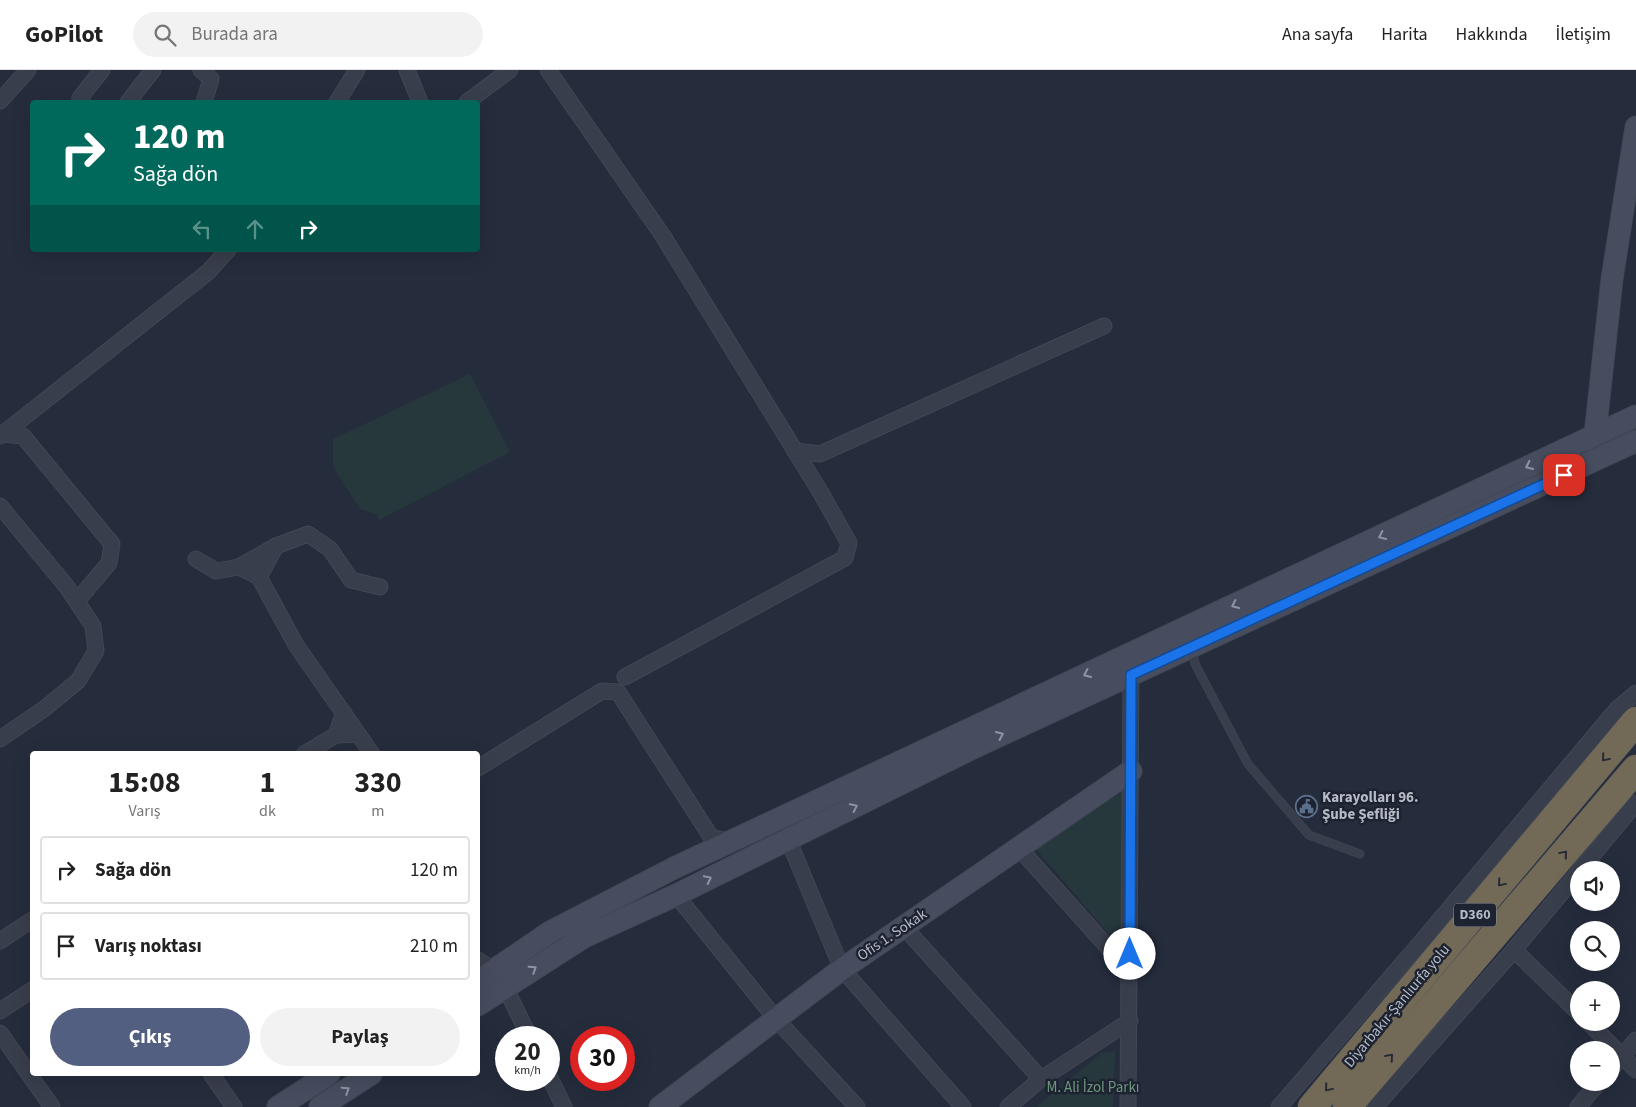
<!DOCTYPE html>
<html lang="tr">
<head>
<meta charset="utf-8">
<style>
  :root { --surface:#fff; --page:#f2f2f2; --text:#222; --muted:#767676; --line:#e0e0e0; --accent:#535f80 }
  body { margin:0; font-family:"Source Sans 3",sans-serif; background:var(--page); color:var(--text); height:100vh; display:flex; flex-direction:column; font-size:19px; white-space:nowrap }
  * { box-sizing:border-box; margin:0 }
  p { font-size:16px; color:var(--muted) }
  .icon { flex:none; width:28px; height:28px; fill:none; stroke:currentColor; stroke-width:2; stroke-linecap:round; stroke-linejoin:round }
  .map { position:relative; flex:1; overflow:hidden }
  .panel { position:absolute; left:30px; top:681px; width:450px; height:325px; display:flex; flex-direction:column; background:var(--surface); border-radius:5px; box-shadow:0 5px 20px #0002 }
  .panel>* { flex:none }
  .hud { position:absolute; left:30px; top:30px; width:450px; height:152px; border-radius:5px; box-shadow:0 5px 20px #0002; background:#00695c; color:#fff; overflow:hidden }
  .fabs { position:absolute; left:1570px; top:791px; display:grid; gap:10px }
  .fabs a { display:grid; place-items:center; width:50px; height:50px; border-radius:50%; background:var(--surface); box-shadow:0 5px 20px #0002; font-size:25px }
  .speed { position:absolute; left:495px; top:956px; display:flex; gap:10px; font-size:25px; font-weight:700; text-align:center }
  .speed>* { display:grid; place-content:center; width:65px; height:65px; border-radius:50%; background:var(--surface); box-shadow:0 5px 20px #0002; line-height:1 }
  .speed small { font-size:12px; font-weight:400 }
  .speed .limit { border:8px solid #d22; background:#fff; color:#111 }
  .pin { position:absolute; display:grid; place-items:center; width:42px; height:42px; color:#fff; margin:-21px; border-radius:10px; box-shadow:0 2px 8px #0006 }
  .me { position:absolute; width:55px; margin:-28px; rotate:0deg; stroke-linejoin:round; filter:drop-shadow(0 0 4px #0008) }
  .turn { display:flex; align-items:center; gap:18px; height:105px; padding:0 20px; font-size:22px }
  .turn .icon { width:65px; height:65px; stroke-width:2.5 }
  .turn b { display:block; font-size:35px; line-height:42px }
  .lanes { display:flex; align-items:center; height:48px; padding:0 20px; background:#0003; justify-content:center; gap:25px; direction:ltr }
  .lanes .off { opacity:.35 }
  .eta { display:flex; justify-content:space-evenly; align-items:center; height:85px; text-align:center }
  .eta b { font-size:30px; font-weight:700; line-height:35px }
  .action { display:flex; gap:10px; margin-top:auto; padding:10px 20px }
  .action a { flex:1; height:58px; border-radius:30px; background:var(--accent); color:#fff; font-size:20px; font-weight:700; line-height:58px; text-align:center }
  .action a+a { background:var(--page); color:var(--text) }
  ul { padding:0; list-style:none }
  li { display:flex; align-items:center; gap:15px; height:68px; margin:0 10px 8px; padding:0 10px; border:2px solid var(--line); border-radius:5px }
  li div { flex:1 }
  li b { display:block; font-size:19px }
  li em { font-style:normal }
  header { display:flex; align-items:center; gap:30px; box-sizing:border-box; height:70px; padding:0 25px; background:var(--surface); border-bottom:1px solid var(--line) }
  header strong { font-size:24px }
  nav { display:flex; gap:28px; margin-inline-start:auto; font-size:18px }
  .search { width:350px; height:45px; background:var(--page); display:flex; align-items:center; gap:12px; box-sizing:border-box; padding:0 18px; border-radius:28px; color:var(--muted); font-size:19px }
  .map>svg:first-child { display:block }
  .green { fill:#27383d }
  .lines { fill:none; stroke-linecap:round; stroke-linejoin:round }
  .lane-casing { stroke:#424755; stroke-width:9 }
  .street-casing { stroke:#424755; stroke-width:17 }
  .secondary-casing { stroke:#424755; stroke-width:23 }
  .highway-casing { stroke:#444957; stroke-width:29 }
  .lane { stroke:#393e4c; stroke-width:8 }
  .street { stroke:#393e4c; stroke-width:15 }
  .secondary { stroke:#474d5f; stroke-width:21 }
  .highway { stroke:#726a56; stroke-width:28 }
  .oneway { stroke:#8e94a3 }
  .oneway2 { stroke:#262a35 }
  .route-casing { stroke:#114b97; stroke-width:12 }
  .route { stroke:#1a73e8; stroke-width:9 }
  .labels { text-anchor:middle; dominant-baseline:central; stroke-width:5; stroke-linejoin:round; paint-order:stroke }
  .shield { fill:#1e2331; stroke:#888d9a; stroke-width:1 }
  .shield-label { font-size:14px; font-weight:bold; fill:#b5bac7 }
  .poi-label { font-size:15px; font-weight:bold; fill:#b5bac7; stroke:#1e2331; text-anchor:start }
  .street-label { font-size:15px; fill:#b5bac7; stroke:#1e2331 }
  .park-label { font-size:15px; fill:#6d977c; stroke:#1e2331 }
</style>
</head>
<body>
<header>
<strong>GoPilot</strong>
<div class="search"><svg class="icon" aria-label="search" viewBox="0 0 24 24"><circle cx="10" cy="10" r="6"/><path d="M15 15l6 6"/></svg>Burada ara</div>
<nav><a>Ana sayfa</a><a>Harita</a><a>Hakkında</a><a>İletişim</a></nav>
</header>
<div class="map">
<svg width="1636" height="1037" viewBox="0 0 1636 1037">
  <rect width="100%" height="100%" fill="#252c3c"/>
  <g class="green">
    <polygon points="470,304 510,382 379,450 377,444 360,439 333,396 333,369"/>
    <polygon points="1121,722 1127,722 1126,872 1116,872 1036,779"/>
    <polygon points="1115,981 1113,1037 1036,1037 1102,983"/>
  </g>
  <g class="lines">
    <defs>
      <polyline id="lane" points="1192,578 1195,594 1248,694 1309,765 1360,784"/>
      <g id="street">
        <polyline points="201,0 211,9 204,32"/>
        <polyline points="407,0 420,32"/>
        <polyline points="548,0 663,166 821,423 849,473 845,488 625,607"/>
        <polyline points="0,31 28,0"/>
        <polyline points="83,32 80,28 102,0"/>
        <polyline points="128,32 153,0"/>
        <polyline points="337,32 357,0"/>
        <polyline points="467,32 510,0"/>
        <polyline points="3,364 23,366 112,474 109,493 77,531"/>
        <polyline points="0,366 208,202 228,180"/>
        <polyline points="795,381 820,384 1104,256"/>
        <polyline points="0,436 67,517 93,556 96,581 78,611 44,639 0,669"/>
        <polyline points="276,476 308,464 330,479 351,510 380,517"/>
        <polyline points="196,489 216,501 239,497 259,507 296,575 372,684"/>
        <polyline points="239,497 276,476 259,507"/>
        <polyline points="344,643 336,665 358,664"/>
        <polyline points="304,684 336,665"/>
        <polyline points="478,698 602,621 618,622 711,767 730,772"/>
        <polyline points="788,769 842,899 963,1037"/>
        <polyline points="1019,778 1130,902"/>
        <polyline points="1580,800 1636,733"/>
        <polyline points="676,825 776,949 857,1037"/>
        <polyline points="904,857 1041,1009"/>
        <polyline points="0,871 32,850"/>
        <polyline points="1514,880 1579,943"/>
        <polyline points="478,890 494,901 505,917 530,968"/>
        <polyline points="0,941 32,920"/>
        <polyline points="1588,952 1636,1000"/>
        <polyline points="0,963 52,1037"/>
        <polyline points="1611,999 1636,970"/>
        <polyline points="211,1004 234,1037"/>
        <polyline points="549,1006 564,1037"/>
        <polyline points="1008,1037 1041,1009 1130,951"/>
        <polyline points="1128,1037 1131,605"/>
        <polyline points="1279,1037 1422,871 1617,639 1636,623"/>
        <polyline points="1375,1037 1514,880 1579,802"/>
        <polyline points="1578,1037 1599,1012"/>
      </g>
      <g id="secondary">
        <polyline points="1595,365 1612,209 1636,57"/>
        <polyline points="478,911 550,862 674,798 1636,346"/>
        <polyline points="478,935 584,867 676,825 973,678 1636,371"/>
        <polyline points="278,1037 329,1004"/>
        <polyline points="320,1037 371,1004"/>
        <polyline points="660,1037 842,899 1131,701"/>
      </g>
      <g id="highway">
        <polyline points="1312,1037 1636,651"/>
        <polyline points="1347,1037 1636,699"/>
      </g>
    </defs>
    <use href="#lane" class="lane-casing"/>
    <use href="#street" class="street-casing"/>
    <use href="#secondary" class="secondary-casing"/>
    <use href="#highway" class="highway-casing"/>
    <use href="#lane" class="lane"/>
    <use href="#street" class="street"/>
    <use href="#secondary" class="secondary"/>
    <use href="#highway" class="highway"/>
  </g>
  <defs><path id="oneway-chevron" d="M-2-3.5L2.5 0L-2 3.5" fill="none" stroke-width="1.6" stroke-linecap="round" stroke-linejoin="round" transform="scale(1.25)"/></defs>
  <g class="oneway">
    <use href="#oneway-chevron" transform="translate(1529 396) rotate(155)"/>
    <use href="#oneway-chevron" transform="translate(1382 466) rotate(155)"/>
    <use href="#oneway-chevron" transform="translate(1235 535) rotate(155)"/>
    <use href="#oneway-chevron" transform="translate(1087 604) rotate(155)"/>
    <use href="#oneway-chevron" transform="translate(1000 665) rotate(-25)"/>
    <use href="#oneway-chevron" transform="translate(854 737) rotate(-26)"/>
    <use href="#oneway-chevron" transform="translate(708 809) rotate(-26)"/>
    <use href="#oneway-chevron" transform="translate(533 899) rotate(-33)"/>
    <use href="#oneway-chevron" transform="translate(346 1020) rotate(-33)"/>
  </g>
  <g class="oneway2">
    <use href="#oneway-chevron" transform="translate(1605 688) rotate(130)"/>
    <use href="#oneway-chevron" transform="translate(1564 784) rotate(-50)"/>
    <use href="#oneway-chevron" transform="translate(1501 813) rotate(130)"/>
    <use href="#oneway-chevron" transform="translate(1390 987) rotate(-49)"/>
    <use href="#oneway-chevron" transform="translate(1328 1018) rotate(130)"/>
  </g>
  <g class="lines">
    <defs>
      <polyline id="route" points="1130,884 1131,605 1564,405"/>
    </defs>
    <use href="#route" class="route-casing"/>
    <use href="#route" class="route"/>
  </g>
  <defs>
    <symbol id="civic-ring" viewBox="-11 -11 22 22"><circle r="9.5" fill="#1e2331" stroke="#5c6f8a" stroke-width="1.5"/><path d="M-.6-6.5H3V-4.5H.6V-3L4-1V1h2V6H-6V1h2V-1L-.6-3ZM-1.2 2.5V6h2.4V2.5Z" fill="#5c6f8a"/></symbol>
  </defs>
  <g fill-rule="evenodd">
    <use href="#civic-ring" x="1294" y="724" width="25" height="25"/>
  </g>
  <g class="labels">
    <rect class="shield" x="1454" y="833.5" width="42" height="23" rx="4"/>
    <g class="shield-label">
      <text x="1475" y="845">D360</text>
    </g>
    <g class="poi-label">
      <text x="1322" y="727">Karayolları 96.<tspan x="1322" dy="17">Şube Şefliği</tspan></text>
    </g>
    <g class="street-label">
      <text transform="translate(892 865) rotate(-34)">Ofis 1. Sokak</text>
      <text transform="translate(1397 936) rotate(-50)">Diyarbakır-Şanlıurfa yolu</text>
    </g>
    <g class="park-label">
      <text x="1093" y="1017">M. Ali İzol Parkı</text>
    </g>
  </g>
</svg>
<div class="fabs">
<a><svg class="icon" aria-label="sound" viewBox="0 0 24 24"><path d="M4 9h4l5-4v14l-5-4H4zM17 9q2 3 0 6"/></svg></a>
<a><svg class="icon" aria-label="search" viewBox="0 0 24 24"><circle cx="10" cy="10" r="6"/><path d="M15 15l6 6"/></svg></a>
<a>+</a>
<a>−</a>
</div>
<div class="speed"><div>20<small>km/h</small></div><div class="limit">30</div></div>
<div class="pin" style="left:1564px;top:405px;background:#d93025"><svg class="icon" aria-label="arrive" viewBox="0 0 24 24"><path d="M6 21V4h12l-3 4 3 4H6"/></svg></div>
<svg class="me" style="left:1130px;top:884px" viewBox="-20 -20 40 40"><circle r="19" fill="#fff"/><path d="M0-13L10 11 0 6-10 11z" fill="#1a73e8"/></svg>
<div class="hud">
<div class="turn"><svg class="icon" aria-label="right" viewBox="0 0 24 24"><path d="M7 20v-9h11M14 6l5 5-5 5"/></svg><div><b>120 m</b>Sağa dön</div></div>
<div class="lanes"><svg class="icon off" aria-label="left" viewBox="0 0 24 24"><path d="M17 20v-9H6M10 6l-5 5 5 5"/></svg><svg class="icon off" aria-label="ahead" viewBox="0 0 24 24"><path d="M12 20V5M6 11l6-6 6 6"/></svg><svg class="icon" aria-label="right" viewBox="0 0 24 24"><path d="M7 20v-9h11M14 6l5 5-5 5"/></svg></div>
</div>
<section class="panel">
<div class="eta">
<div><b>15:08</b><p>Varış</p></div>
<div><b>1</b><p>dk</p></div>
<div><b>330</b><p>m</p></div>
</div>
<ul>
<li><svg class="icon" aria-label="right" viewBox="0 0 24 24"><path d="M7 20v-9h11M14 6l5 5-5 5"/></svg><div><b>Sağa dön</b></div><em>120 m</em></li>
<li><svg class="icon" aria-label="arrive" viewBox="0 0 24 24"><path d="M6 21V4h12l-3 4 3 4H6"/></svg><div><b>Varış noktası</b></div><em>210 m</em></li>
</ul>
<div class="action"><a>Çıkış</a><a>Paylaş</a></div>
</section>
</div>
</body>
</html>
